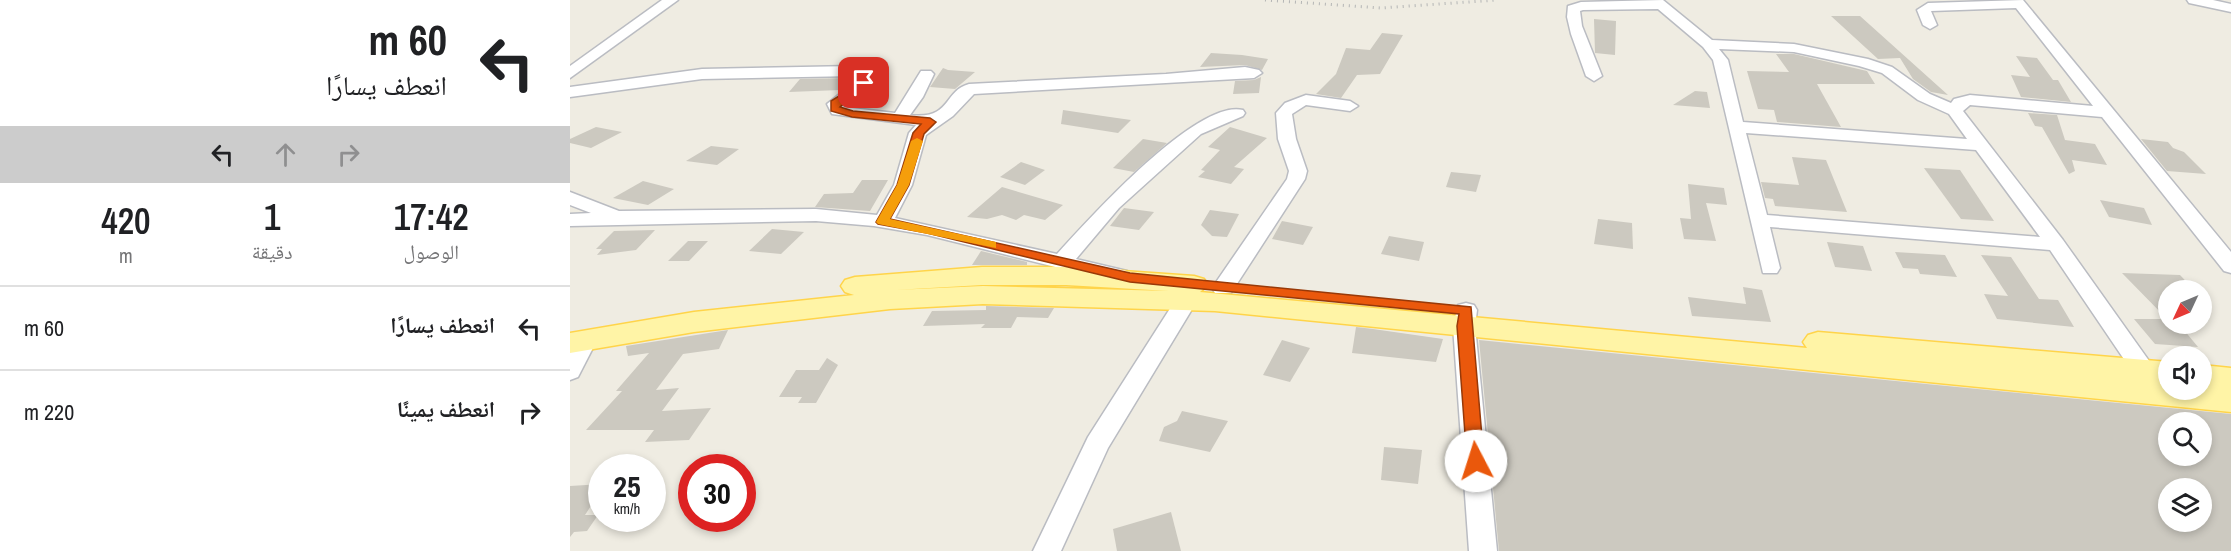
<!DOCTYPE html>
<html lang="ar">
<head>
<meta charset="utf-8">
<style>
  :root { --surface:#fff; --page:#f6f6f6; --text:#202124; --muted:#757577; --line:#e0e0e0 }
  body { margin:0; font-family:"Archivo Narrow","Noto Naskh Arabic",sans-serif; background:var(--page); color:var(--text); direction:rtl; height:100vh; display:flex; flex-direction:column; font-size:22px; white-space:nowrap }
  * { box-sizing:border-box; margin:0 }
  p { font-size:20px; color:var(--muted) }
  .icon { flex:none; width:33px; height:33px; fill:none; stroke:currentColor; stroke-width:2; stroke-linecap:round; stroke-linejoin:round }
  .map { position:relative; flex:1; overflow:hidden; direction:ltr }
  .panel { display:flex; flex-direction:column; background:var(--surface); width:570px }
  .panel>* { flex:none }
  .guide { background:#fff; color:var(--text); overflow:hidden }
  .needle { width:39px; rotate:226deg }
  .fabs { position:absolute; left:1588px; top:280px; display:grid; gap:12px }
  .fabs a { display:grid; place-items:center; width:54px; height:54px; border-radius:50%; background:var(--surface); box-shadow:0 3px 9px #0003; font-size:30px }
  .speed { position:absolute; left:18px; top:454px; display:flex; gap:12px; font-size:30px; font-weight:700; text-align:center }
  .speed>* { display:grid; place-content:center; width:78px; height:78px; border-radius:50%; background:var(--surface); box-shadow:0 3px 9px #0003; line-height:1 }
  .speed small { font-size:15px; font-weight:400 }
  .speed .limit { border:9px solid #d22; background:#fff; color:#111 }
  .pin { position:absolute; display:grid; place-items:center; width:51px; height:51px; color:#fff; margin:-26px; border-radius:12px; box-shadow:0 3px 9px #0006 }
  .me { position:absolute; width:66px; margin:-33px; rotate:355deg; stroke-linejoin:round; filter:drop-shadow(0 0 4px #0008) }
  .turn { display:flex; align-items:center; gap:21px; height:126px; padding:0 24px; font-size:27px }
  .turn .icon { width:78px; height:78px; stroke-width:2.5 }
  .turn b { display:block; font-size:42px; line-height:51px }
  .lanes { display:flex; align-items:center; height:57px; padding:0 24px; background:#0003; justify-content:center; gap:30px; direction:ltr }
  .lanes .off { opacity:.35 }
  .eta { display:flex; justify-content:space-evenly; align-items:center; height:102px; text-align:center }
  .eta b { font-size:36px; font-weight:600; line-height:42px }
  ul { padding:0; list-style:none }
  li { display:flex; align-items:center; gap:18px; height:84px; padding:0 24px; border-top:2px solid var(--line) }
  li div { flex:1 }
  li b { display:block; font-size:22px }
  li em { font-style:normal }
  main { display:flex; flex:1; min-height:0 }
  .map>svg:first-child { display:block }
  .building { fill:#ccc9c0; fill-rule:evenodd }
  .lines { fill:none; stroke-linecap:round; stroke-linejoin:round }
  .minor-casing { stroke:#babcc2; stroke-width:3 }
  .major-casing { stroke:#ffd44a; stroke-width:3 }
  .minor { fill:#fff; fill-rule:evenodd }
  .major { fill:#fff4a6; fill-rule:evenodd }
  .rail { stroke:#b4b5b5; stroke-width:3; stroke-dasharray:1 5; stroke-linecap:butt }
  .route { fill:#ea580c; stroke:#983908; stroke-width:1.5 }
  .slow { fill:#f59e0b }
</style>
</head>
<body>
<main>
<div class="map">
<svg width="1661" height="551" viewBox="0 0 1661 551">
  <rect width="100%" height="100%" fill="#efece2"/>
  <g class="building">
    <polygon points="1261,16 1290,16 1378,95 1361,92 1343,79 1330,58 1308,59"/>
    <polygon points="1024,19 1046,21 1045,55 1025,53"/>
    <polygon points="812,33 833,35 810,74 787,75 771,98 746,94 766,74 776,48 800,50"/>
    <polygon points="641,53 672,55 698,59 692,70 675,65 630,67"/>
    <polygon points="1206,54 1224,54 1297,71 1305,84 1247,84 1271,127 1207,122 1204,110 1188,109 1177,71 1219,72"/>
    <polygon points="1446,56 1467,58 1483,80 1488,80 1501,102 1451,97 1441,75 1460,77"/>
    <polygon points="373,68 378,70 405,72 385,89 360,87"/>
    <polygon points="691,77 689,93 663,94 665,81 684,80"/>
    <polygon points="279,78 270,90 219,92 230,79"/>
    <polygon points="1125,91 1137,92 1140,108 1103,105"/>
    <polygon points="292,94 314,95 302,108 279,105"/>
    <polygon points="493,110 533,116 561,120 548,133 491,124"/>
    <polygon points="1458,113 1487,115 1495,140 1525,144 1537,165 1502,160 1505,171 1499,174 1472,127 1465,126"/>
    <polygon points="26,127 52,132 21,148 0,143 0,139"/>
    <polygon points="660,127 697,138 664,167 674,169 661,184 628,177 635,171 631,170 650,150 638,147"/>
    <polygon points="573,139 597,143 564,172 543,168"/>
    <polygon points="1571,139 1598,142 1603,148 1614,152 1636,174 1597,171"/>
    <polygon points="141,146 169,149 147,165 116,161"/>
    <polygon points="1222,157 1256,160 1277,212 1205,206 1203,199 1195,198 1191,182 1229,185"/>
    <polygon points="451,162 475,170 455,185 430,177"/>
    <polygon points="1354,168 1390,170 1424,221 1391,219"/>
    <polygon points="881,172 911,175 906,192 876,187"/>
    <polygon points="292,180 318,180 300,211 245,207 254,194 283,193"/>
    <polygon points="73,181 104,189 78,205 43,198"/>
    <polygon points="1118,184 1154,188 1157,205 1136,203 1146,241 1114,239 1110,218 1121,219"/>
    <polygon points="432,187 493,205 475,220 454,215 446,220 432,215 417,219 397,217"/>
    <polygon points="1530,200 1574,208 1582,225 1539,217"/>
    <polygon points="554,208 584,212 569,230 540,226"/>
    <polygon points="640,210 669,214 657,237 642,236 631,225"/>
    <polygon points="1028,219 1062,223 1063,249 1024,244"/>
    <polygon points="712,221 743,227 733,245 702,239"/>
    <polygon points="202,229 234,232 211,254 179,251"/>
    <polygon points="85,230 66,250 27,255 32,249 26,249 44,231"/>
    <polygon points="819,236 854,242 849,261 811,254"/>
    <polygon points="118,241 138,241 119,261 98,261"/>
    <polygon points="1257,242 1293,246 1302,271 1265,267"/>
    <polygon points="411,251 457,262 457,265 402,265"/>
    <polygon points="1325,252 1375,255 1387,277 1350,274 1348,269 1333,268"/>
    <polygon points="1411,255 1441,257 1469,299 1488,300 1504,327 1427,319 1414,294 1438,296"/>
    <polygon points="1552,273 1610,275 1625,291 1599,291 1599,324 1609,324 1628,347 1585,344 1564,319 1597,319"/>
    <polygon points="1173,287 1192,290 1201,322 1122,316 1118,297 1176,304"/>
    <polygon points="416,306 484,308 478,318 447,317 441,328 411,328 415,324 353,326 362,311 416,310"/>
    <polygon points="786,327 803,329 873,339 866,362 782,353"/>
    <polygon points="158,330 149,349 113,354 86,390 109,388 92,411 141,408 119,440 75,442 84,430 16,430 52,391 46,391 79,353 58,356 56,346"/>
    <polygon points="712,340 740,348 720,382 693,375"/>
    <path d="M909,340L1661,414V551H929ZM1599,423H1632V456H1599ZM1599,489H1632V522H1599Z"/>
    <polygon points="257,358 268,365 246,403 228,403 232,397 209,397 226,370 249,370"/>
    <polygon points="612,411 658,421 640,452 589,441 594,427 607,421"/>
    <polygon points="814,447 852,450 848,484 811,480"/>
    <polygon points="32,484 32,489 15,515 28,515 17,531 4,532 0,537 0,486"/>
    <polygon points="601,512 611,551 547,551 543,529"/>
  </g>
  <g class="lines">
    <defs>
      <g id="minor">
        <polygon points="92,0 108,0 0,78 0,66"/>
        <path d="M1093,0L1142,40L1224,44L1298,59L1322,67L1360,94L1381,103L1384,99L1400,95L1523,106L1446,8L1361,11L1367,25L1360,29L1353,25L1347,10L1358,3L1453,0L1661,252V273L1654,271L1532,117L1400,105L1393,111L1493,240L1582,365L1586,371L1582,377L1574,380L1566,377L1480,250L1200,227L1210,268L1207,273H1193L1143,60L1133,47L1088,9L1013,10L1010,11L1012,26L1032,76L1024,81L1016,76L1001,34L997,17L998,6L1011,2ZM1149,49L1224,52L1289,66L1312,73L1348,100L1379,114L1397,139L1173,122L1158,60ZM1176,133L1406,150L1470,237L1197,215Z"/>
        <polygon points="1617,0 1643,0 1661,4 1661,12 1619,3"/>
        <path d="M284,66L298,70L302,83L273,107L325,113L351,71H361L364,74L353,97L340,115C382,120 373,91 399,84L596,74L675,67L689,70L692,73L684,78L404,94L383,116L356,135L342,185L325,218L487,254C517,221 627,98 673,110L675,113L673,116L631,134L549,208L506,259L557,271L561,276L557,281L550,283L357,235L304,226L246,221L0,226V214L21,213L0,205V192L49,211L246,209L307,215L324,185L339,133L346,125L262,114L257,104L286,81V76L132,79L0,97V87L132,69Z"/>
        <polygon points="736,95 780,101 788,106 780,111 736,105 722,114 726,139 737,171 735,179 661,293 645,293 642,288 717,179 719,171 708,139 706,113 715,103"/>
        <polygon points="616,294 624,296 627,301 538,448 491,551 463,551 518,437 608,296"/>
        <polygon points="896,303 904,305 907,310 905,326 927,551 899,551 883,326 888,305"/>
        <polygon points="16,332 24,334 27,340 8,377 0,380 0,349 8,334"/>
      </g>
      <path id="major" d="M412,267H496L624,276L634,279L638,285L630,292L1237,348L1233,342L1238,335L1248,332L1599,362V390H1632V365L1661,368V412L645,311L413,304L320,309L124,332L0,353V333L124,312L284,295L275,292L271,286L275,280L285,277ZM412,285H496L599,291L413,286L325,290Z"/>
    </defs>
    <use href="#minor" class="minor-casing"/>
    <use href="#major" class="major-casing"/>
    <use href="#minor" class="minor"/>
    <use href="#major" class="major"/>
    <polyline class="rail" points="695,0 811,8 927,0"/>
  </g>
  <polygon class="route" points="294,80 297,81 297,85 270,107 283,111 360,118 366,122 354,134 339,185 320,219 560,273 901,307 914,461 912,466 900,466 897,461 887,326 889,314 560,282 357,233 308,224 306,222 327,185 343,133 351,124 282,117 261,111 261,101"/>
  <polygon class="slow" points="347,138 353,141 339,185 320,219 426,242 426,248 308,224 306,222 327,185 341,141"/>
</svg>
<div class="fabs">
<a><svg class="needle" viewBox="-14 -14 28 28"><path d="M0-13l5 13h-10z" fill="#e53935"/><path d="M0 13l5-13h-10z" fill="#757577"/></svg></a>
<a><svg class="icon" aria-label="sound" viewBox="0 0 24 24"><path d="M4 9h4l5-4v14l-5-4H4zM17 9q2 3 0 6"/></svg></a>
<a><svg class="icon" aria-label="search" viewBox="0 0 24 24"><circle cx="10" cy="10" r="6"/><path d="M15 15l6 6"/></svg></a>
<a><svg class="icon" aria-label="layers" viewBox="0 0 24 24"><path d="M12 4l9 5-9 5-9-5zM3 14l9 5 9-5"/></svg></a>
</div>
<div class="speed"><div>25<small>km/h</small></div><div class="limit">30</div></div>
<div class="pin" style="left:294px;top:83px;background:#d93025"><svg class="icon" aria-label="arrive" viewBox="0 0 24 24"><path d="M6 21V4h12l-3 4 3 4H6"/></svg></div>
<svg class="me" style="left:906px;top:461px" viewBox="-20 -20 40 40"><circle r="19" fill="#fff"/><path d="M0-13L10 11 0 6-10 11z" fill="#ea580c"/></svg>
</div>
<section class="panel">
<div class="guide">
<div class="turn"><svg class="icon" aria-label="left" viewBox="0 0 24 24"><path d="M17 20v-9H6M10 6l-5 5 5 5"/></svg><div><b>60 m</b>انعطف يسارًا</div></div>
<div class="lanes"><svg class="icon" aria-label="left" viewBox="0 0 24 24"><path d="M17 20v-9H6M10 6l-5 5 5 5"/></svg><svg class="icon off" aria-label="ahead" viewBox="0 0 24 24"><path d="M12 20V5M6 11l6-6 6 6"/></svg><svg class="icon off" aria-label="right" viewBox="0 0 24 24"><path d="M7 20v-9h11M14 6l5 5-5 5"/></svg></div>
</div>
<div class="eta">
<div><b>17:42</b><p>الوصول</p></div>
<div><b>1</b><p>دقيقة</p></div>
<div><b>420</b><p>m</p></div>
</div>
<ul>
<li><svg class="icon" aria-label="left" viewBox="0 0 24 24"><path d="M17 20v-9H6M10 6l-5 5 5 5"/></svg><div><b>انعطف يسارًا</b></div><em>60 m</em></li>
<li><svg class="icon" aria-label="right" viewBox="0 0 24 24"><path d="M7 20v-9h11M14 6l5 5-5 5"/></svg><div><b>انعطف يمينًا</b></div><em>220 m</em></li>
</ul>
</section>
</main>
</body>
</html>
